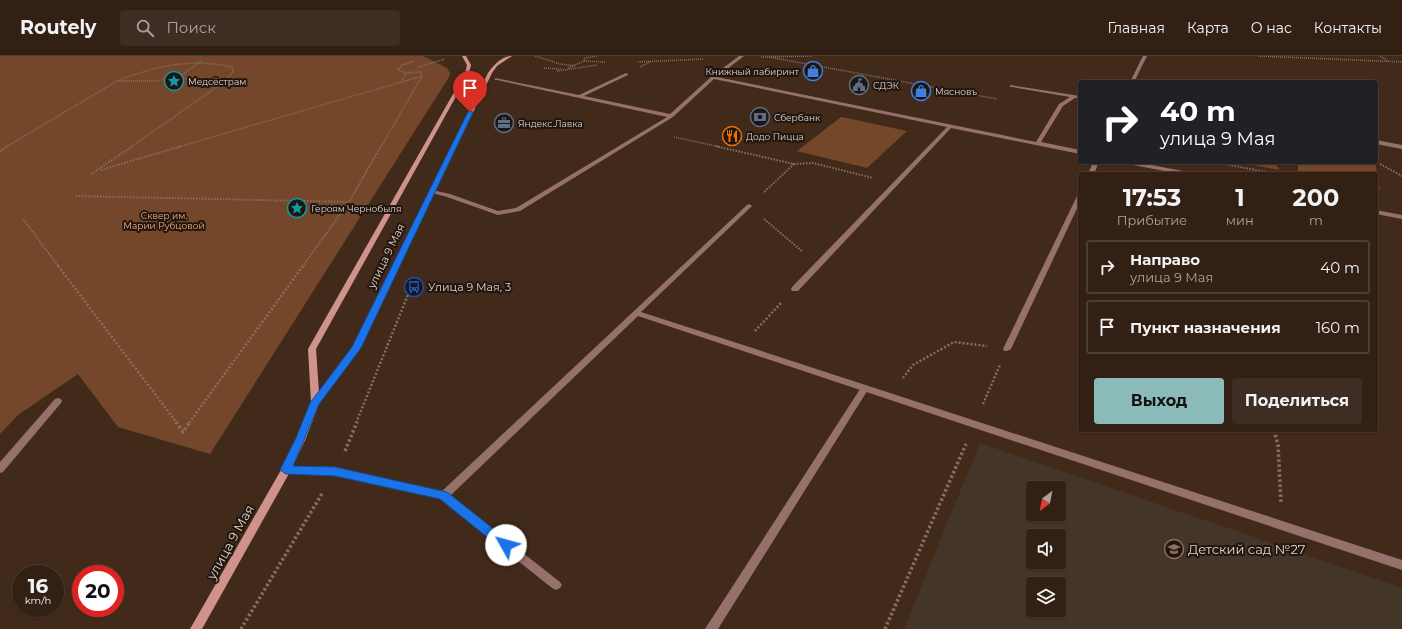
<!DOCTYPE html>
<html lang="ru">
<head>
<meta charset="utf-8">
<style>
  :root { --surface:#322014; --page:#3d2d22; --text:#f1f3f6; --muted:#a8a3a0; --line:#4d3e34; --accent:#8bbbb9 }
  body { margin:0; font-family:Montserrat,sans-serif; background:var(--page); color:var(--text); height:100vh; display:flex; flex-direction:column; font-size:15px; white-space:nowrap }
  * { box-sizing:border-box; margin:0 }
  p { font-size:13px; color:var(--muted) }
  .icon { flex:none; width:22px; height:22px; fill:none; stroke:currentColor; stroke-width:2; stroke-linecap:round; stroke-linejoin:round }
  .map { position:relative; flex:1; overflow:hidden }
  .drawer { position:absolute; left:1078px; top:116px; width:300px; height:260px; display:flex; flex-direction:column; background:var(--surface); border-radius:4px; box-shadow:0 1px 3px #0004,0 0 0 1px var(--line) }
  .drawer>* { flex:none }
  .guide { position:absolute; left:1078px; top:24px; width:300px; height:84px; border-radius:4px; box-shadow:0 1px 3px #0004,0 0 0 1px var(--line); background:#202124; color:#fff; overflow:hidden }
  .needle { width:26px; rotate:212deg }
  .controls { position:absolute; left:1026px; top:425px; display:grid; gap:8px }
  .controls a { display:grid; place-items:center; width:40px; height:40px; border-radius:4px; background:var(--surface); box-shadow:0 1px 3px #0004,0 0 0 1px var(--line); font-size:20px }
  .speed { position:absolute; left:12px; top:509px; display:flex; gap:8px; font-size:20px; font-weight:700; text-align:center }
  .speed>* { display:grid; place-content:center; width:52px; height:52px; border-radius:50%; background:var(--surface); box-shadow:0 1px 3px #0004,0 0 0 1px var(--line); line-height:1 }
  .speed small { font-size:10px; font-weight:400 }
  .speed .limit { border:6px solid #d22; background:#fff; color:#111 }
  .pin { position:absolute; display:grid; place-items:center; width:34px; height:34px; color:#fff; margin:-41px -17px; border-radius:50% 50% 50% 0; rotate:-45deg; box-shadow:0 0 4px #0007 }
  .pin .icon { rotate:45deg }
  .me { position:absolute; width:44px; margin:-22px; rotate:308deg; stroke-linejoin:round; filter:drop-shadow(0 0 3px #0008) }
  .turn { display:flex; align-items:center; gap:14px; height:84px; padding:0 16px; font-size:18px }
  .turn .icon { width:52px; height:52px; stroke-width:2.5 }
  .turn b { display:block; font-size:28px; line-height:34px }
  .eta { display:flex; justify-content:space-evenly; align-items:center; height:68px; text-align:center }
  .eta b { font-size:24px; font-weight:700; line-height:28px }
  .button { display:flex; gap:8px; margin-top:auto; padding:8px 16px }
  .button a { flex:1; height:46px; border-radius:4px; background:var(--accent); color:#111; font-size:16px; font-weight:700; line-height:46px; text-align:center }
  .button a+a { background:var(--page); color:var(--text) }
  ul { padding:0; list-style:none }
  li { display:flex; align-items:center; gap:12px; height:54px; margin:0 8px 6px; padding:0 8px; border:2px solid var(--line); border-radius:4px }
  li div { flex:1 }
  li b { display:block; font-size:15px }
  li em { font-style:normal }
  header { display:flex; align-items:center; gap:24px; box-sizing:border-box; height:56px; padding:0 20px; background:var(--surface); border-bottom:1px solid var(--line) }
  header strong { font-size:19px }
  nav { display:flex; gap:22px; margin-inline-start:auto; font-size:14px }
  .search { width:280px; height:36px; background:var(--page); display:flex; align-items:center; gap:10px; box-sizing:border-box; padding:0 14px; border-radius:4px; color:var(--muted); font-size:15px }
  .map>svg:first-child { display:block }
  .education { fill:#433527; fill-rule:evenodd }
  .green { fill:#74472b }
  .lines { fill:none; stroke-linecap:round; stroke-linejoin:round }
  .path-far3 { stroke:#846f63; stroke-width:1.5; stroke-dasharray:1 1; stroke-linecap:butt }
  .path-far2 { stroke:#846f63; stroke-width:2; stroke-dasharray:1.5 1.5; stroke-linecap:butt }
  .path-far1 { stroke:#846f63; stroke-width:2.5; stroke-dasharray:2 2; stroke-linecap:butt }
  .path { stroke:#846f63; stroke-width:3.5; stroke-dasharray:2.5 2.5; stroke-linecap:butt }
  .service { fill:#96706b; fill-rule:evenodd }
  .minor { fill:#96706b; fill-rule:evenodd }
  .secondary { fill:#d0938b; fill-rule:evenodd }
  .route { fill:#1a73e8; stroke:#114b97 }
  .labels { text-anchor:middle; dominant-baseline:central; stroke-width:4; stroke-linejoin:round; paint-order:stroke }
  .far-poi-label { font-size:9px; fill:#e1d0c7; stroke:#21150f; text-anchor:start }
  .far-park-label { font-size:9px; fill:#feae7e; stroke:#21150f }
  .street-label { font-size:11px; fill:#e1d0c7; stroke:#21150f }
  .poi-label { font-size:11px; fill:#e1d0c7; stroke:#21150f; text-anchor:start }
  .near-street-label { font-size:13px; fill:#e1d0c7; stroke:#21150f }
  .near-poi-label { font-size:13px; fill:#e1d0c7; stroke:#21150f; text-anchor:start }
</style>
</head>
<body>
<header>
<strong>Routely</strong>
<div class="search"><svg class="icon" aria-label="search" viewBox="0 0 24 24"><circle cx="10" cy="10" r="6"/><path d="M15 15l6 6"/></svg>Поиск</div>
<nav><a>Главная</a><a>Карта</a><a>О нас</a><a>Контакты</a></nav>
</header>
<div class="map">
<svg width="1402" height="573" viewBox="0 0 1402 573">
  <rect width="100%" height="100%" fill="#422a1b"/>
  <path class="education" d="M980,387L1402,532V573H904ZM1033,432H1059V458H1033ZM1033,480H1059V506H1033ZM1033,528H1059V554H1033Z"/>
  <g class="green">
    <polygon points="0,0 423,0 447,12 450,17 449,21 210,398 118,371 78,318 18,359 0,378"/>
    <polygon points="841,61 842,61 907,75 867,112 797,95"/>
    <polygon points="1236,106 1274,106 1280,114"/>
    <polygon points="1298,106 1375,106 1380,134 1376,133 1376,118 1298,118"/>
  </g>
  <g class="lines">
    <g class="path-far3">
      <polyline points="535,0 560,8 575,10"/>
      <polyline points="1258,0 1402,6"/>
      <polyline points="1380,0 1388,5"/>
      <polyline points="761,1 812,0"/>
      <polyline points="769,1 997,43"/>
      <polyline points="584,5 605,6"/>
      <polyline points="638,6 703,3"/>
      <polyline points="418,11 445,3"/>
      <polyline points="640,11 650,6"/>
      <polyline points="544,12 561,13"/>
      <polyline points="568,12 584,5 585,2 597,0"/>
      <polyline points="557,15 597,9"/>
      <polyline points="179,21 201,5"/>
      <polyline points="119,25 154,25 180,21 188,23 187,25 225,25"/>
      <polyline points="402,26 406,17 410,15"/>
      <polyline points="674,81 720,91"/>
      <path d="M6,91L117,25C155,10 191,2 232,11L233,16L225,25L131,91"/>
      <polyline points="178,91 422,20 421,16 406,17 398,14 402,9 415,5"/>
      <polyline points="381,91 422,20"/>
    </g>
    <g class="path-far2">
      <polyline points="715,90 794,108 763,137"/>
      <polyline points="0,95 8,90"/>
      <polyline points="1214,106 1277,118"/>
      <polyline points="794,108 813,107 873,122"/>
      <polyline points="1380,108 1402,120"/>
      <polyline points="101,114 182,90"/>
      <polyline points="91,118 133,90"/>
      <polyline points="76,140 349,146"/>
      <polyline points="23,163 59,211"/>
      <polyline points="764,163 803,196"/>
      <polyline points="302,211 349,146 381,90"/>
    </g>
    <g class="path-far1">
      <polyline points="58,210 177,367"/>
      <polyline points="755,275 782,246"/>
      <polyline points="903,322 913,309 954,286 987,290"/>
      <polyline points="983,348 1000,309"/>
      <polyline points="189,367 303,210"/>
      <polyline points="356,367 412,229"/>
    </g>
    <g class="path">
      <polyline points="176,366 183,376 190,366"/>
      <polyline points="1274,374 1278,389 1281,447"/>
      <polyline points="345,395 357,366"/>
      <polyline points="241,573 323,436"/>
      <polyline points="885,573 966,388"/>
    </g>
    <g class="service">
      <polygon points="739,0 744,0 717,21 1036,86 1059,48 1070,41 1012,31 1010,31 1010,29 1080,40 1080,42 1075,42 1063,50 1041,86 1080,94 1080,98 951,72 798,235 792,235 791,233 792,231 947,71 714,23 673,61 520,155 498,159 447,141 429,136 432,134 450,138 498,155 516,152 667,61 497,24 495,24 495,22 579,39 626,17 628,18 628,19 584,40 670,58 711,21"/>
      <polygon points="1143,0 1147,0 1134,26 1130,26"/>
      <polygon points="1376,84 1402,89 1402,93 1376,88"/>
      <polygon points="1093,106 1099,106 1094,118 1088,118"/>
      <polygon points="1125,106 1136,106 1188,116 1191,118 1180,118 1128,108"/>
      <polygon points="1080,138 1080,146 1011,293 1007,295 1004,295 1003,293 1077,140"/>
      <polygon points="749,148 752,150 751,151 641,256 737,287 738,289 737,291 731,291 638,260 450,440 560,526 562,529 560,532 556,534 552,532 440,443 335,419 283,417 281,414 283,411 286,410 335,411 441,436 747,149"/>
      <polygon points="1376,154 1402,159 1402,163 1376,158"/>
      <polygon points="865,329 869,332 718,573 705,573 862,330"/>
      <polygon points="58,342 61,343 62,345 61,347 3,416 0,417 0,406 55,343"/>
    </g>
    <polygon class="minor" points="731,287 737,287 1402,504 1402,514 731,291 730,289"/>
    <path class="secondary" d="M462,0H466L471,9L469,17L316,293L319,336L352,292L488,17C494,9 502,0 512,0L497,10L492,17L360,292L319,348L306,382L291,414L202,573H190L281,414L296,382L311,347L308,293L465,17L467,9Z"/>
  </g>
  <polygon class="route" points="470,55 473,56 361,292 319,348 293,410 335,411 447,436 510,486 512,489 510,493 506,494 502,493 440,443 335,420 286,418 280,414 296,382 310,347 352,291 468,56"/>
  <defs>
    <symbol id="shop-ring" viewBox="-11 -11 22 22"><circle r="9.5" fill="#21150f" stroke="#3f7fe0" stroke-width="1.5"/><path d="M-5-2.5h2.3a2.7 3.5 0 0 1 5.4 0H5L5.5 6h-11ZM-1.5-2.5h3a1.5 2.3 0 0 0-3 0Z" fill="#3f7fe0"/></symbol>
    <symbol id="sight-ring" viewBox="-11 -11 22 22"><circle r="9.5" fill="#21150f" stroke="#0f9aa8" stroke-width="1.5"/><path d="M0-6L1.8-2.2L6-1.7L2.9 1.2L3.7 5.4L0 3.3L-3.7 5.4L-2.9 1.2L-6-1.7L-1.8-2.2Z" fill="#0f9aa8"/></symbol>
    <symbol id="civic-ring" viewBox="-11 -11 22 22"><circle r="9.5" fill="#21150f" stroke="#5c6f8a" stroke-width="1.5"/><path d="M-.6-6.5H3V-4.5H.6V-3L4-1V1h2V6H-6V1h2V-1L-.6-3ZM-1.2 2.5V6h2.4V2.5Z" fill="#5c6f8a"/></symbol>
    <symbol id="bank-ring" viewBox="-11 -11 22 22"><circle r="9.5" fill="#21150f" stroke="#5c6f8a" stroke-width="1.5"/><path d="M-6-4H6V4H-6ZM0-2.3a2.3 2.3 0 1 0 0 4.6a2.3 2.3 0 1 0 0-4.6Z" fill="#5c6f8a"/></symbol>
    <symbol id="office-ring" viewBox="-11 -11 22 22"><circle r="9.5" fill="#21150f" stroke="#5c6f8a" stroke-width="1.5"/><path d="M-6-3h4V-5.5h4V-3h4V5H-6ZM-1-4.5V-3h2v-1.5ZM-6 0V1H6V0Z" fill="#5c6f8a"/></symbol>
    <symbol id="restaurant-ring" viewBox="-11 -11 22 22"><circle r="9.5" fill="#21150f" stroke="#e8710a" stroke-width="1.5"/><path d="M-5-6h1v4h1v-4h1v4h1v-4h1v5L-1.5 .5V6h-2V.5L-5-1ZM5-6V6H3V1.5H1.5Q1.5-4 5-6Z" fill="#e8710a"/></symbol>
    <symbol id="bus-ring" viewBox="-11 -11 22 22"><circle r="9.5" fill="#21150f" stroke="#1a4fb4" stroke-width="1.5"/><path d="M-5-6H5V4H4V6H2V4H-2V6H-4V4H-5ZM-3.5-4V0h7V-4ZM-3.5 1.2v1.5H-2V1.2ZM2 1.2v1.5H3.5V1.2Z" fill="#1a4fb4"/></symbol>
    <symbol id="school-ring" viewBox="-11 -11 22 22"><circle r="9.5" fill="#21150f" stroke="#8d6e63" stroke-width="1.5"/><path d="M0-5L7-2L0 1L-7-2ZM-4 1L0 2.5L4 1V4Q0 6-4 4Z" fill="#8d6e63"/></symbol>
  </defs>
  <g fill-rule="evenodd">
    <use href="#shop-ring" x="802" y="4" width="22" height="22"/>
    <use href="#sight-ring" x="163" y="14" width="22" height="22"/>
    <use href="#civic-ring" x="848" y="18" width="22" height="22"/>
    <use href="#shop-ring" x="910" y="24" width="22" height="22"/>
    <use href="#bank-ring" x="749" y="50" width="22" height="22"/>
    <use href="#office-ring" x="493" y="56" width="22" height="22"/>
    <use href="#restaurant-ring" x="721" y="69" width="22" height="22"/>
    <use href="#sight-ring" x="286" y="141" width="22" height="22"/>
    <use href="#bus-ring" x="403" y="220" width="22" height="22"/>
    <use href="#school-ring" x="1163" y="482" width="22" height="22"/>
  </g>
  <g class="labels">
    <g class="far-poi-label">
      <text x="799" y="15" text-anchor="end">Книжный лабиринт</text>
      <text x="188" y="25">Медсёстрам</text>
      <text x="873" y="29">СДЭК</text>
      <text x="935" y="35">Мясновъ</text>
      <text x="774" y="61">Сбербанк</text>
      <text x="518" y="67">Яндекс.Лавка</text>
      <text x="746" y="80">Додо Пицца</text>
      <text x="311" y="152">Героям Чернобыля</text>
    </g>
    <g class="far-park-label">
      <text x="164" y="159">Сквер им.<tspan x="164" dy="10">Марии Рубцовой</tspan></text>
    </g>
    <g class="street-label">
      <text transform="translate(386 200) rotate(-64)">улица 9 Мая</text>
    </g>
    <g class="poi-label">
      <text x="428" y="231">Улица 9 Мая, 3</text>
    </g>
    <g class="near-street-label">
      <text transform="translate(230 486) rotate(-61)">улица 9 Мая</text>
    </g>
    <g class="near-poi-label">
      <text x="1188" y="493">Детский сад №27</text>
    </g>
  </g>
</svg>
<div class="controls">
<a><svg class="needle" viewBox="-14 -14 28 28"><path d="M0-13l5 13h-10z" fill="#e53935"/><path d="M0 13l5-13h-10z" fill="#a8a3a0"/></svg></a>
<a><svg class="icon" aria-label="sound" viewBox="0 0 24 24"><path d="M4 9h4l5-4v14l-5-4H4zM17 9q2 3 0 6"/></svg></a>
<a><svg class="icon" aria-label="layers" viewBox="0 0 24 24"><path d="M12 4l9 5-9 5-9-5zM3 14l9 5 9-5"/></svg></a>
</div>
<div class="speed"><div>16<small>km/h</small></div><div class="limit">20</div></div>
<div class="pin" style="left:470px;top:56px;background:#d93025"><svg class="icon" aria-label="arrive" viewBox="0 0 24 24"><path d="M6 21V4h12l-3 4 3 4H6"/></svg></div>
<svg class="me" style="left:506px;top:489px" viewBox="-20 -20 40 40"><circle r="19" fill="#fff"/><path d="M0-13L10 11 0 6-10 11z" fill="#1a73e8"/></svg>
<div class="guide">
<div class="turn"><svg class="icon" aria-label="right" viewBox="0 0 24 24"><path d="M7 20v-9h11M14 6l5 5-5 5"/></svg><div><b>40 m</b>улица 9 Мая</div></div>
</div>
<section class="drawer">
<div class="eta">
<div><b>17:53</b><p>Прибытие</p></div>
<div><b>1</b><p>мин</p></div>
<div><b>200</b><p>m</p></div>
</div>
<ul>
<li><svg class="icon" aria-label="right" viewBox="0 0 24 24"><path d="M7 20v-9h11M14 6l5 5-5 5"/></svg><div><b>Направо</b><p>улица 9 Мая</p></div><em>40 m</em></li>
<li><svg class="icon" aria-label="arrive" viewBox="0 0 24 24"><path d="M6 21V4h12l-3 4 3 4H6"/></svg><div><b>Пункт назначения</b></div><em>160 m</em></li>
</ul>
<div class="button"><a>Выход</a><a>Поделиться</a></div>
</section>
</div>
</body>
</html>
